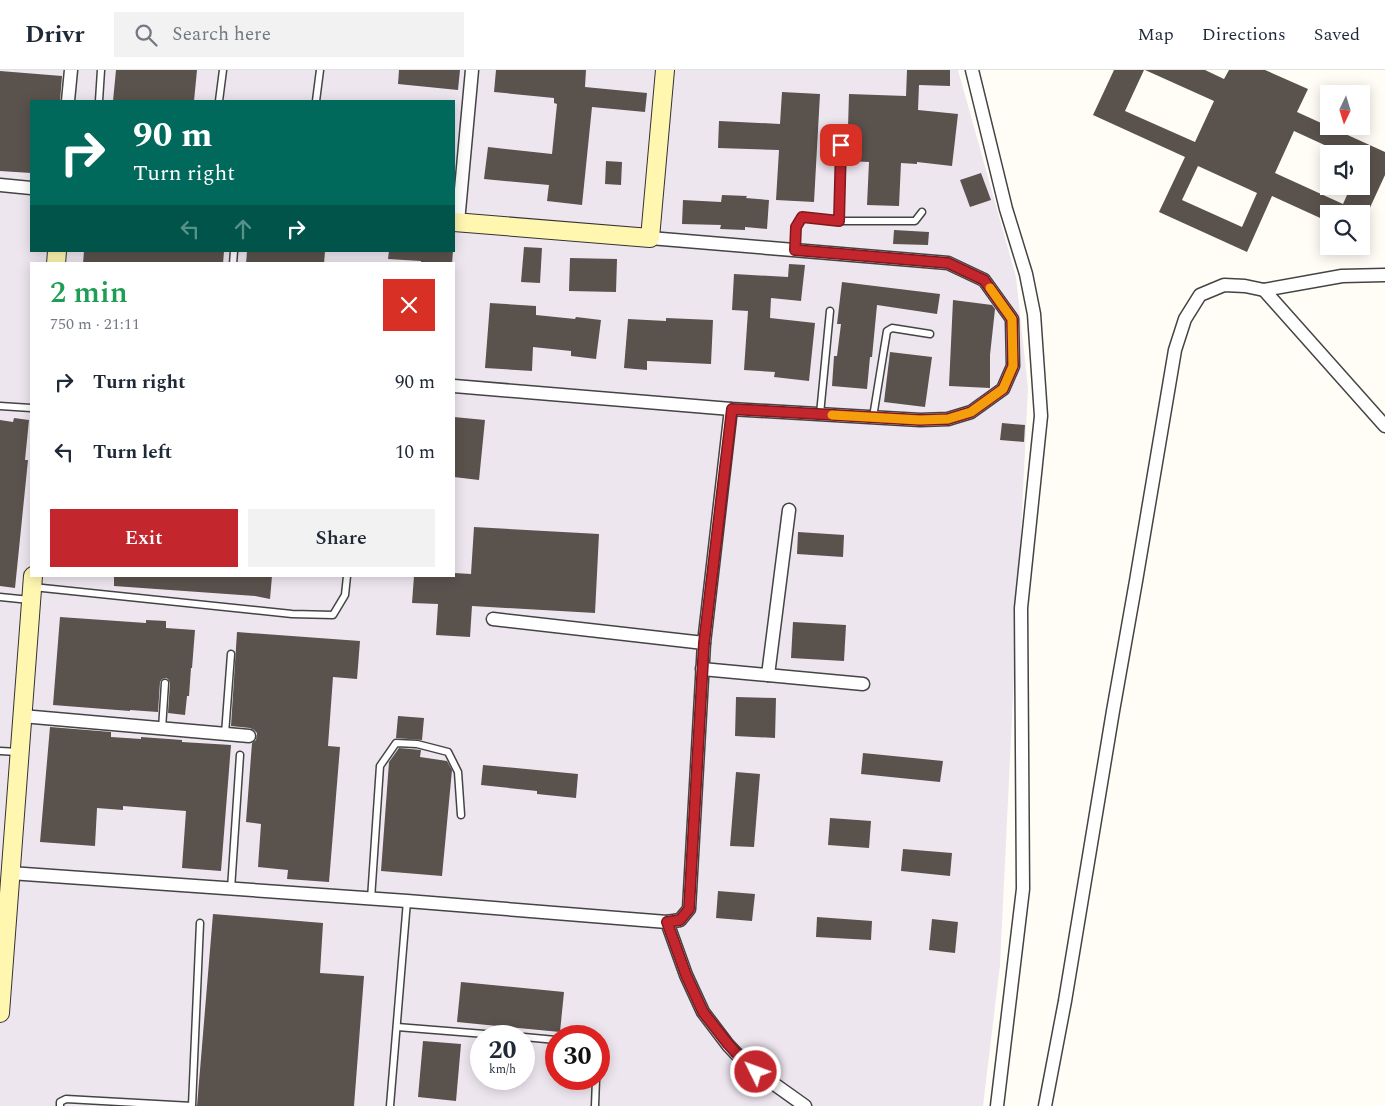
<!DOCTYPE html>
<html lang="en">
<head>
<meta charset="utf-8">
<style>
  :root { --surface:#fff; --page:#f2f2f3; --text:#1f2937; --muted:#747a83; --line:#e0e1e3; --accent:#c4262e }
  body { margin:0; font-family:Spectral,serif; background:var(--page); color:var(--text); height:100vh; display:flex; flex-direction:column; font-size:19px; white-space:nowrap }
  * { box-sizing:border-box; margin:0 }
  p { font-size:16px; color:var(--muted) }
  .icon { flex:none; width:28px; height:28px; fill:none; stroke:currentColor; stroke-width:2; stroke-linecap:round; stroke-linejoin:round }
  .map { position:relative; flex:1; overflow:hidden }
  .side { position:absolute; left:30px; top:192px; width:425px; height:315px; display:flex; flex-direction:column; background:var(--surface); border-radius:0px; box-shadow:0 2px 12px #0003 }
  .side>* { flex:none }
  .top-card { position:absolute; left:30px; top:30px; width:425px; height:152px; border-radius:0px; box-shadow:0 2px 12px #0003; background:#00695c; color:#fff; overflow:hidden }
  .needle { width:32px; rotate:184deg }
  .buttons { position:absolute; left:1320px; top:15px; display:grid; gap:10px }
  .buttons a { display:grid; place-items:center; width:50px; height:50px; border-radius:0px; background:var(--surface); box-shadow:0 2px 12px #0003; font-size:25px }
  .speed { position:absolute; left:470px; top:955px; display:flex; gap:10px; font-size:25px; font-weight:700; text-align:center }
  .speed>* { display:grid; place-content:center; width:65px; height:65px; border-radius:50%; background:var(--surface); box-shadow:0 2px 12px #0003; line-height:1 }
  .speed small { font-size:12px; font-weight:400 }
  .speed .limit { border:8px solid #d22; background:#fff; color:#111 }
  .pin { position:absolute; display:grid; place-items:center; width:42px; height:42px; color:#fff; margin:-21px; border-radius:10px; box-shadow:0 2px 8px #0006 }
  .me { position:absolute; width:55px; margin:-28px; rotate:312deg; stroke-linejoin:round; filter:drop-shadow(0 0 4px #0008) }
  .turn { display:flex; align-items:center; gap:18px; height:105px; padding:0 20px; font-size:22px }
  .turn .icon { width:65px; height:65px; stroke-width:2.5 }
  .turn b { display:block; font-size:35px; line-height:42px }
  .lanes { display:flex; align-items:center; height:48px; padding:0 20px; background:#0003; justify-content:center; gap:25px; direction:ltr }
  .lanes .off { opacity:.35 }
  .round { display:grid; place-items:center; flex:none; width:52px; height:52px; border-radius:0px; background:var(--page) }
  .summary { display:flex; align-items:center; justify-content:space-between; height:85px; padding:0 20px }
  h1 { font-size:30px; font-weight:600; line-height:38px; color:#1e9e55 }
  .button { display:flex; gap:10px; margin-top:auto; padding:10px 20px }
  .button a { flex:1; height:58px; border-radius:0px; background:var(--accent); color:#fff; font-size:20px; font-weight:600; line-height:58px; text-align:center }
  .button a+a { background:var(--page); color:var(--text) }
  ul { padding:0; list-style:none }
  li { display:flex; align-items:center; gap:15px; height:70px; padding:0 20px }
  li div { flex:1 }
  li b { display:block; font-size:19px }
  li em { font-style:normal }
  header { display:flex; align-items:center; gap:30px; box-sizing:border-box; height:70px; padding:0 25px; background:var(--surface); border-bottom:1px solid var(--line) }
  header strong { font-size:24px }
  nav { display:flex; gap:28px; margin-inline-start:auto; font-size:18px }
  .search { width:350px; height:45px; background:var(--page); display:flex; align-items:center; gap:12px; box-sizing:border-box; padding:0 18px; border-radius:0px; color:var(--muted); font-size:19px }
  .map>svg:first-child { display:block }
  .industrial { fill:#eee6ef; fill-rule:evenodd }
  .building { fill:#5a524d; fill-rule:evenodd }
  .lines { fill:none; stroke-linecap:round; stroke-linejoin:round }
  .lane-casing { stroke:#444; stroke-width:9 }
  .street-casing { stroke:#444; stroke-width:15 }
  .secondary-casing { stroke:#333; stroke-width:20 }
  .lane { stroke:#fff; stroke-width:6 }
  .street { stroke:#fff; stroke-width:12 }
  .secondary { stroke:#fff6b0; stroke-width:18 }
  .route-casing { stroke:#7f191e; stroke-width:12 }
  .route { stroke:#c4262e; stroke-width:9 }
  .slow { stroke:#f59e0b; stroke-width:9 }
</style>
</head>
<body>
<header>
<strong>Drivr</strong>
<div class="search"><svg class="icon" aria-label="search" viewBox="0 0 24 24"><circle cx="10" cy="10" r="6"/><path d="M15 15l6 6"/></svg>Search here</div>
<nav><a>Map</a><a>Directions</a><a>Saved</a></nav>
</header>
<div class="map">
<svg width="1385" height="1036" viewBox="0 0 1385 1036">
  <rect width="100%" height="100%" fill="#fffdf5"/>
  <path class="industrial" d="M0,0H958L1016,207L1028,318L1000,895L983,1036H0ZM31,31H454V181H31ZM31,194H454V506H31ZM481,966H524V1009H481ZM556,966H599V1009H556Z"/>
  <g class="building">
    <polygon points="116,0 197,0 194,31 113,31"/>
    <polygon points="399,0 460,0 458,20 398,14"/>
    <polygon points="496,0 586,0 585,17 647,23 645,42 592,37 582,135 547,131 549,115 484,109 488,77 552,84 557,34 554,33 554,28 494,22"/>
    <polygon points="907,0 950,0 950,16 919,15 918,40 958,44 952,96 917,92 917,94 901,93 899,136 867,135 869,92 847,91 849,24 906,26"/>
    <path d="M1114,0H1144L1125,41L1195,72L1214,31L1145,0H1205L1224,9L1229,0H1265L1308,19L1297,42L1385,82V105L1367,144H1329V152L1272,126L1247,182L1159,142L1185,87L1093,45ZM1294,61L1344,84H1361V116H1351L1343,134L1275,103ZM1198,96L1257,123L1242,157L1182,130Z"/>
    <polygon points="0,1 62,6 60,31 31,31 31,103 0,101"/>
    <polygon points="782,22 820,24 814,132 776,130 779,80 718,78 719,51 780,54"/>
    <polygon points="606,91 622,92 621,115 605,114"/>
    <polygon points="981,103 991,130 970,137 960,110"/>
    <polygon points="722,125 747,126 746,128 769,130 767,159 745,157 745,160 720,159 721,155 682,154 683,130 721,132"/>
    <polygon points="894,160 929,162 928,175 893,174"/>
    <polygon points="524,177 542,178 540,213 521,212"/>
    <polygon points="84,181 224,181 223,194 83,194"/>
    <polygon points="247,181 325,181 324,194 246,194"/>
    <polygon points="389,181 453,181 452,194 421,194 421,191 388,189"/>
    <polygon points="570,188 617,189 616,222 569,221"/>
    <polygon points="789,194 805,195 801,231 771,228 770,248 815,253 809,311 774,307 775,302 744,300 748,241 732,240 734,204 788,207"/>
    <polygon points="842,212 940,224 937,244 877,235 872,287 870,287 867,319 832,316 834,286 837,286 841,254 837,254"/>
    <polygon points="953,230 992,235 995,239 990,285 990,318 949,316"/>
    <polygon points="490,233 536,236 536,245 575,249 576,247 601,250 596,289 571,286 571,281 533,277 532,301 485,298"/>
    <polygon points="666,248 713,250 711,294 647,291 647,300 624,298 628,249 666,251"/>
    <polygon points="890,282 932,287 925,337 884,332"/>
    <polygon points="454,347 485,350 479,410 454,407"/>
    <polygon points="14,348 29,350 25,390 28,390 15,518 0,516 0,350 13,352"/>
    <polygon points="1002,353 1025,355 1024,372 1000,370"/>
    <polygon points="474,457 599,464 595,543 472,536 470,567 436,565 438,534 412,533 414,506 454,506 454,503 471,504"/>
    <polygon points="798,462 844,465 843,487 797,484"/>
    <polygon points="114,506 272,506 270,529 255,526 114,516"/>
    <polygon points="60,547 146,553 146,550 166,551 166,558 195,560 192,598 191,598 189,626 187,626 185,645 168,643 170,613 168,609 166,608 162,609 160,612 158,642 130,640 130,641 53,635"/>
    <polygon points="793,552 846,555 844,591 791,588"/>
    <polygon points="237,562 360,571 357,609 333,607 328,676 340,677 329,812 287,809 288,800 258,797 261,754 246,752 252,673 256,670 257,663 254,660 250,658 231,656"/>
    <polygon points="736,627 776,628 775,668 735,666"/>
    <polygon points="398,646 424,648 422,670 396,668"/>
    <polygon points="50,657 111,662 111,667 141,669 141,667 182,670 182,672 231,675 221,801 182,798 186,741 123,736 123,740 97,738 95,776 40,772"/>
    <polygon points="399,678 421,680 420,687 447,691 452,700 442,806 381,801 389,692"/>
    <polygon points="863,683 943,691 940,712 861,704"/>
    <polygon points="483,695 578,704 576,728 537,724 537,721 481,715"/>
    <polygon points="736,702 760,704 754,777 730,776"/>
    <polygon points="830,748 871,751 869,778 828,775"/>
    <polygon points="903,779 952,783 950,806 901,801"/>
    <polygon points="718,821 755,824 752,851 716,848"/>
    <polygon points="213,844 323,853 320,903 364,906 354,1036 197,1036"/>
    <polygon points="817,847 872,851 871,870 816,867"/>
    <polygon points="932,849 958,852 955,883 929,880"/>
    <polygon points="461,912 564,922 560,962 457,952"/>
    <polygon points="423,971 461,974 456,1031 418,1027"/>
  </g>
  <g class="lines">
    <defs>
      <g id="lane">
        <polyline points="99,31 101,0"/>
        <polyline points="219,31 223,0"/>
        <polyline points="316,31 320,0"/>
        <polyline points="839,151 841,75"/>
        <polyline points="795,180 796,157 802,147 839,151 915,151 922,142"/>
        <polyline points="233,194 234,181"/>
        <polyline points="0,336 31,338"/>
        <polyline points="820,344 830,241"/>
        <polyline points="873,347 887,261 892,258 930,264"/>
        <polyline points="33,517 292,544 333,545 345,525 347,506"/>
        <polyline points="0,527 30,530"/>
        <polyline points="162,659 165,613"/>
        <polyline points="225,664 231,584"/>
        <polyline points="0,681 19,682"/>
        <polyline points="231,819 240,685"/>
        <polyline points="371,829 380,696 396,673 417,674 448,682 458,702 461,745"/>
        <polyline points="397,957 511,966"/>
        <polyline points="524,967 556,970"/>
        <polyline points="60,1036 60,1032 66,1029 192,1036"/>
        <polyline points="192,1036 200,853"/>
        <polyline points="390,1036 407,831"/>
        <polyline points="595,1036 596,1009"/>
      </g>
      <g id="street">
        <polyline points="972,0 1006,139 1026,204 1034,244 1041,346 1021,538 1023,819 997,1036"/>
        <polyline points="68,31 71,0"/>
        <polyline points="0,115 31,118"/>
        <polyline points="458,152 472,0"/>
        <polyline points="1264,220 1385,356"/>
        <polyline points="454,316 731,339 920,350 948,349 971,342 1003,319 1013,296 1012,249 984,210 948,193 650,168"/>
        <polyline points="493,549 704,573"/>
        <polyline points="702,599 863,614"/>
        <polyline points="768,605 789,440"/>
        <polyline points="22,646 249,666"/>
        <polyline points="10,803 407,831 667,852 680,850 689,839 704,573 731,339"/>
        <polyline points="667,852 686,905 703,942 728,975 746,994 805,1036"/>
        <polyline points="1045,1036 1065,931 1113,641 1136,511 1175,280 1185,249 1200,225 1224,215 1245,216 1264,220 1342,206 1385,205"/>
      </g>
      <g id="secondary">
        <polyline points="454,152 650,168 665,0"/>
        <polyline points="56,194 57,181"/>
        <polyline points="0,943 33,506"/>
      </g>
    </defs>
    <use href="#lane" class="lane-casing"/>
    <use href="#street" class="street-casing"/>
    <use href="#secondary" class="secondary-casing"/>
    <use href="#lane" class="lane"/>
    <use href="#street" class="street"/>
    <use href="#secondary" class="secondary"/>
  </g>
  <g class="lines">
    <defs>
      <polyline id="route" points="756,1002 746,994 728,974 703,942 686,905 667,852 680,850 689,839 704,573 732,339 920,350 948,349 971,342 1003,319 1013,296 1012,249 984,210 948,193 795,180 796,157 802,147 839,151 841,75"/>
    </defs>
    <use href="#route" class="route-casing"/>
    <use href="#route" class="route"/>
    <polyline class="slow" points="832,345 920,350 948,349 971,342 1003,319 1013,296 1012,249 990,218"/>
  </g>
</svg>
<div class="buttons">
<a><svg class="needle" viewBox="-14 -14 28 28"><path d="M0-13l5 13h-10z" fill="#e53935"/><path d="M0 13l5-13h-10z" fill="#747a83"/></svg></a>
<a><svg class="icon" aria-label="sound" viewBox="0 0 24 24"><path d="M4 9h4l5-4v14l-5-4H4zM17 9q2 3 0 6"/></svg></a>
<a><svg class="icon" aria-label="search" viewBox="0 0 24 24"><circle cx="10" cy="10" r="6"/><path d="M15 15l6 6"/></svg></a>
</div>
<div class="speed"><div>20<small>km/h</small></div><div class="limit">30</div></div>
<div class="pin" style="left:841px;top:75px;background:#d93025"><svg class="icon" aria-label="arrive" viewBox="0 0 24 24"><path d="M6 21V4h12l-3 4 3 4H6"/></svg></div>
<svg class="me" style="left:756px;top:1002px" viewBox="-20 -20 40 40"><circle r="17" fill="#c4262e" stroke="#fff" stroke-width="3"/><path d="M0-11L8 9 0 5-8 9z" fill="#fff"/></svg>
<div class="top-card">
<div class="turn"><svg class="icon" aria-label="right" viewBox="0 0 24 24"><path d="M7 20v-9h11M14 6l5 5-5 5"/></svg><div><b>90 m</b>Turn right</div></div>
<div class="lanes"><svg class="icon off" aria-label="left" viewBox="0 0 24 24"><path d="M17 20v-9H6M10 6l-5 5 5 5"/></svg><svg class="icon off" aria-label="ahead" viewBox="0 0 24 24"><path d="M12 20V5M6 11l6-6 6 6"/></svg><svg class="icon" aria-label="right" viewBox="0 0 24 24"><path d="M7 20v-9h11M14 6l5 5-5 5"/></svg></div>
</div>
<section class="side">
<div class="summary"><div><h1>2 min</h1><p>750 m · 21:11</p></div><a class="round" style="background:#d93025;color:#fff"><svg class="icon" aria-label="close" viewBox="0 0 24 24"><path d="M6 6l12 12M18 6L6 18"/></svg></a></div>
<ul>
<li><svg class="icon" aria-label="right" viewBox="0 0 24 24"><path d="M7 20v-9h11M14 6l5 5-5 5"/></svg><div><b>Turn right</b></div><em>90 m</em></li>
<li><svg class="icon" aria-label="left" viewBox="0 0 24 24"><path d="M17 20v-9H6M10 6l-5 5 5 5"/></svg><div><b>Turn left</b></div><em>10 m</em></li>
</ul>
<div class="button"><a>Exit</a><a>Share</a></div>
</section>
</div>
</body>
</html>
